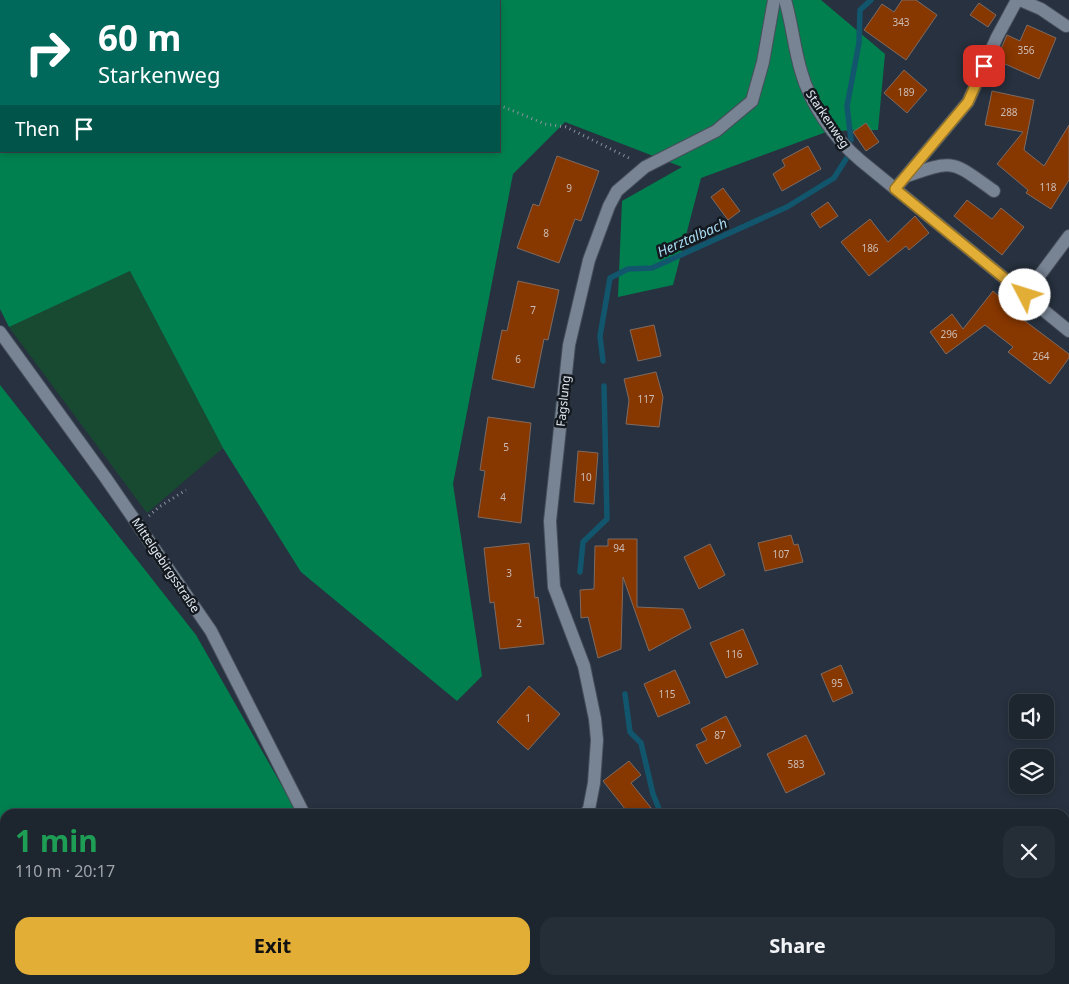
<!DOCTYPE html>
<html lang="en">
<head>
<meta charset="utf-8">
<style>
  :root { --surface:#1d252f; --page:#252d37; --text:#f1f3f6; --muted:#a0a5aa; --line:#3b424b; --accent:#e3ae35 }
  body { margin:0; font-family:"Noto Sans",sans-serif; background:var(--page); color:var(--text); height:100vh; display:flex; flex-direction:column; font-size:19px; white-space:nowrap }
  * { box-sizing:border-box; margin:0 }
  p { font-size:16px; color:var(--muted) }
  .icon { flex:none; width:28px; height:28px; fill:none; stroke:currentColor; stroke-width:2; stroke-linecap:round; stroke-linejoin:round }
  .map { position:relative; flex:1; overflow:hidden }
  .details { position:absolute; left:0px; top:809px; width:1070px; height:176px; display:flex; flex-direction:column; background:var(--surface); border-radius:15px 15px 0 0; box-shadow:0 2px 8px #0003,0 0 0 1px var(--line) }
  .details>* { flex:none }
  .guide { position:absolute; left:0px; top:0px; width:500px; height:152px; box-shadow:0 2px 8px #0003,0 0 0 1px var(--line); background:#00695c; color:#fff; overflow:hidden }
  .tools { position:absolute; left:1009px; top:694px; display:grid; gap:10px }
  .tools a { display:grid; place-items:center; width:45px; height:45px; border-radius:10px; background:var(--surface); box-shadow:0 2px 8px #0003,0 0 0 1px var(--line); font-size:25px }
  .pin { position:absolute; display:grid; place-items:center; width:42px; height:42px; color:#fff; margin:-21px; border-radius:10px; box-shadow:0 2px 8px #0006 }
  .me { position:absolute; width:55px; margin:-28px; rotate:310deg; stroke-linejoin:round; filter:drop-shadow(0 0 4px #0008) }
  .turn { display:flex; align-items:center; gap:18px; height:105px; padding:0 15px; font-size:22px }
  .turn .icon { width:65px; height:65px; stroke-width:2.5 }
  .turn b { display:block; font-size:35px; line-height:42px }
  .then { display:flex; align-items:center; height:48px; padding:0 15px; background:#0003; gap:10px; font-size:19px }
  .round { display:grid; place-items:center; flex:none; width:52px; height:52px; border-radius:15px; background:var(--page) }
  .summary { display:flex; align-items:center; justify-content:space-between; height:85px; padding:0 15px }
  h1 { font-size:30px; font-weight:700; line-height:38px; color:#1e9e55 }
  .primary-button { display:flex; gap:10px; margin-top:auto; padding:10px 15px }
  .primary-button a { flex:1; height:58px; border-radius:15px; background:var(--accent); color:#111; font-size:20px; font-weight:700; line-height:58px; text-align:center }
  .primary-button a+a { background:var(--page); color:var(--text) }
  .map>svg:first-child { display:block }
  .green { fill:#184a31 }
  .forest { fill:#00804f; fill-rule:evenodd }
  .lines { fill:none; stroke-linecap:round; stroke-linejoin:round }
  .stream { stroke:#12566d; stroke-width:5.5 }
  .building { fill:#873700; stroke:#7e6b62 }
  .service-casing { stroke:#464f5b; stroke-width:9 }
  .minor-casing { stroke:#464f5b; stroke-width:14 }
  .secondary-casing { stroke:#464f5b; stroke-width:14 }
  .path { stroke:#8a939e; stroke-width:3; stroke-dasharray:1 4; stroke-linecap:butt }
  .service { stroke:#788494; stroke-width:8 }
  .minor { stroke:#788494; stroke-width:12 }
  .secondary { stroke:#788494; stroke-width:12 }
  .route-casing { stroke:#947122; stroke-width:12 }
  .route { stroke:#e3ae35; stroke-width:9 }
  .labels { text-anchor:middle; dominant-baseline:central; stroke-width:5; stroke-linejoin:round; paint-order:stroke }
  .number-label { font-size:10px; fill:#ccbdb6 }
  .street-label { font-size:12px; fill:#e3eaf3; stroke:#14191f }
  .water-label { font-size:14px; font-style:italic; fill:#a9dcf3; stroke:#14191f }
</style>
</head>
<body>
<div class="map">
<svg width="1069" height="984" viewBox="0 0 1069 984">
  <rect width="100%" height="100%" fill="#27313f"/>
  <polygon class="green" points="130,271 223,448 147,513 9,327"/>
  <g class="forest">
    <path d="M0,0H821L885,54L878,130L829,131L701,178L673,285L618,297L622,201L682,167L565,122L513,174L453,484L482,676L457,701L301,572L223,448L130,271L9,327L0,309ZM1,1H499V151H1Z"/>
    <polygon points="0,385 196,635 298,814 5,814 5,980 376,980 377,984 0,984"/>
  </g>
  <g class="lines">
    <g class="stream">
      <polyline points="851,140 847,106 859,43 860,10 871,0"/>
      <polyline points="603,361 600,336 610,278 628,269 652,268 787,207 834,178 846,159"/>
      <polyline points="580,572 583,542 607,519 604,386"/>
      <polyline points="625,694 630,732 641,743 653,794 661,814"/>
      <polyline points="748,980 750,984"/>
    </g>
  </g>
  <g class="building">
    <polygon points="902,0 916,0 937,15 906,60 864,30 882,4 894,12"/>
    <polygon points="979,3 996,15 988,27 970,15"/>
    <polygon points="1027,25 1056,38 1039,79 996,60 1007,35 1020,41"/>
    <polygon points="904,70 927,90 907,113 884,93"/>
    <polygon points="992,91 1034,100 1024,150 1044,166 1069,125 1069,180 1051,209 1026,193 1028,190 997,164 1023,132 985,125"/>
    <polygon points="866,123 879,142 866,151 853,132"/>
    <polygon points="808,146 821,169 782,191 773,174 785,166 782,160"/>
    <polygon points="557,156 599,171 581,221 575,219 559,263 517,248 533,204 539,206"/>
    <polygon points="723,188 740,211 728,220 711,197"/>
    <polygon points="967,200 992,219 1001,208 1024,227 1002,255 954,216"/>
    <polygon points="828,202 838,216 820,228 811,214"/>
    <polygon points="915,216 929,233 909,250 906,246 869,276 841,242 870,219 888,242"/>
    <polygon points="518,281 559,290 548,340 544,339 534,388 492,379 502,330 507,331"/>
    <polygon points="993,291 1019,313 1017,315 1069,354 1069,358 1050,384 1008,352 1013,347 985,325 946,354 930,332 952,314 963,329"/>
    <polygon points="654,325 661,356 638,361 630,330"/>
    <polygon points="656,372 663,397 659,427 626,424 629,400 624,379"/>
    <polygon points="488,417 531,423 521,523 478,517 485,471 480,470"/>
    <polygon points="578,451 598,453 594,504 574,502"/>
    <polygon points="791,535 794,545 798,544 803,562 765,571 758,543"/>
    <polygon points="608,539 637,539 637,607 683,609 691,628 649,651 623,577 621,649 598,658 588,617 581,618 580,590 594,589 595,546 608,546"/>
    <polygon points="529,543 535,598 538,597 544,644 500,649 494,602 490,603 484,548"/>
    <polygon points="710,544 725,575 699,589 684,557"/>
    <polygon points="743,629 758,664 726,678 710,643"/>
    <polygon points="841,665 853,693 833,702 821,674"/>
    <polygon points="675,670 690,703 658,717 644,684"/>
    <polygon points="529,686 560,714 528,750 497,722"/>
    <polygon points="726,716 741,746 706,764 696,745 707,740 701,729"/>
    <polygon points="806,735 825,774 786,793 767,754"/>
    <polygon points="629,761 641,775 631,783 656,814 629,814 603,781"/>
  </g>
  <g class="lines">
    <defs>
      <polyline id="service" points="763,980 764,984"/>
      <g id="minor">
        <path d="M785,0C792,23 794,48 801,71C810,104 834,138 860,160L1069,331"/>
        <polyline points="1020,0 1041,9 1066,26"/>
        <path d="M907,176C955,159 952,161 994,191"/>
        <polyline points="895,189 968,102 997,37 1017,0"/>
        <polyline points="1025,295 1069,236"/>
        <polyline points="585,814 589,809 594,783 597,740 595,719 584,666 554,587 550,521 569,345 589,260 609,206 617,191 645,167 716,131 752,101 763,62 774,0"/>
        <polyline points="936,980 939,984"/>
      </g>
      <g id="secondary">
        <polyline points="0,332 105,477 211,631 304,814"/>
        <polyline points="455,980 455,984"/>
        <polyline points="530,980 557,984"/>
        <polyline points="396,984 397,980"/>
        <polyline points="495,984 506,980"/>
      </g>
    </defs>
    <use href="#service" class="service-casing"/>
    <use href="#minor" class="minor-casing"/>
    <use href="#secondary" class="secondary-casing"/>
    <g class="path">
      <polyline points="402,0 403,1"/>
      <polyline points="499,105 545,124 566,127 631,159"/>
      <polyline points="149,516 159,507 186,490"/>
      <polyline points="1065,947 1069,947"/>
      <polyline points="981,984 987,980"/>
    </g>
    <use href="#service" class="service"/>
    <use href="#minor" class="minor"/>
    <use href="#secondary" class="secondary"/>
  </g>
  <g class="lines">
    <defs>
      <polyline id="route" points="984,66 968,102 895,189 1025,295"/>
    </defs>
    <use href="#route" class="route-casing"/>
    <use href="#route" class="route"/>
  </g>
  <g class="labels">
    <g class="number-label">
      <text x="901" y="22">343</text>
      <text x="1026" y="50">356</text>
      <text x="906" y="92">189</text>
      <text x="1009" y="112">288</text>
      <text x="1048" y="187">118</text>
      <text x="569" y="188">9</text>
      <text x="546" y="233">8</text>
      <text x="870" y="248">186</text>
      <text x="533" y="310">7</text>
      <text x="949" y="334">296</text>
      <text x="1041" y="356">264</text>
      <text x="518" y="359">6</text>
      <text x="646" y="399">117</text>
      <text x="506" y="447">5</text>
      <text x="586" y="477">10</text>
      <text x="503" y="497">4</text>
      <text x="619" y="548">94</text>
      <text x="781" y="554">107</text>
      <text x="509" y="573">3</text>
      <text x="519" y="623">2</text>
      <text x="734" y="654">116</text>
      <text x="837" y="683">95</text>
      <text x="667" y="694">115</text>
      <text x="528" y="718">1</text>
      <text x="720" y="735">87</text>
      <text x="796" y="764">583</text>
    </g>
    <g class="street-label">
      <text transform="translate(828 119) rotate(56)">Starkenweg</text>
      <text transform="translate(563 401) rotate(-84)">Fagslung</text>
      <text transform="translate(166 565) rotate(56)">Mittelgebirgsstraße</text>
    </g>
    <g class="water-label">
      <text transform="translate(692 237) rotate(-24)">Herztalbach</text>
    </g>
  </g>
</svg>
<div class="tools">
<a><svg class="icon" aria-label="sound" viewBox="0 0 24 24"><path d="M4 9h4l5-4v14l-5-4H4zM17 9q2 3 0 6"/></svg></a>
<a><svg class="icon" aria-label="layers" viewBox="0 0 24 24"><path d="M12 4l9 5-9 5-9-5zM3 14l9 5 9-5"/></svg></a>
</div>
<div class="pin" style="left:984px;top:66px;background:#d93025"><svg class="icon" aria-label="arrive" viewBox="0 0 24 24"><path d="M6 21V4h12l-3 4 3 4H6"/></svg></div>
<svg class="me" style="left:1025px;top:295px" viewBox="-20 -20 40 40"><circle r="19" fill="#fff"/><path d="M0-13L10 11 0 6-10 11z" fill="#e3ae35"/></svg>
<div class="guide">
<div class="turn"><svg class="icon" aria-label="right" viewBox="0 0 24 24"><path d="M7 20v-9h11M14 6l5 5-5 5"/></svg><div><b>60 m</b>Starkenweg</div></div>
<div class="then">Then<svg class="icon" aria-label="arrive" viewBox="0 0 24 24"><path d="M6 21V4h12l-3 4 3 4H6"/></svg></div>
</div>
<section class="details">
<div class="summary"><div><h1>1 min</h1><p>110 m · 20:17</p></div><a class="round"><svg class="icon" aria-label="close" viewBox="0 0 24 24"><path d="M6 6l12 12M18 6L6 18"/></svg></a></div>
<div class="primary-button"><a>Exit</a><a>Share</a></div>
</section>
</div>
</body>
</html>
